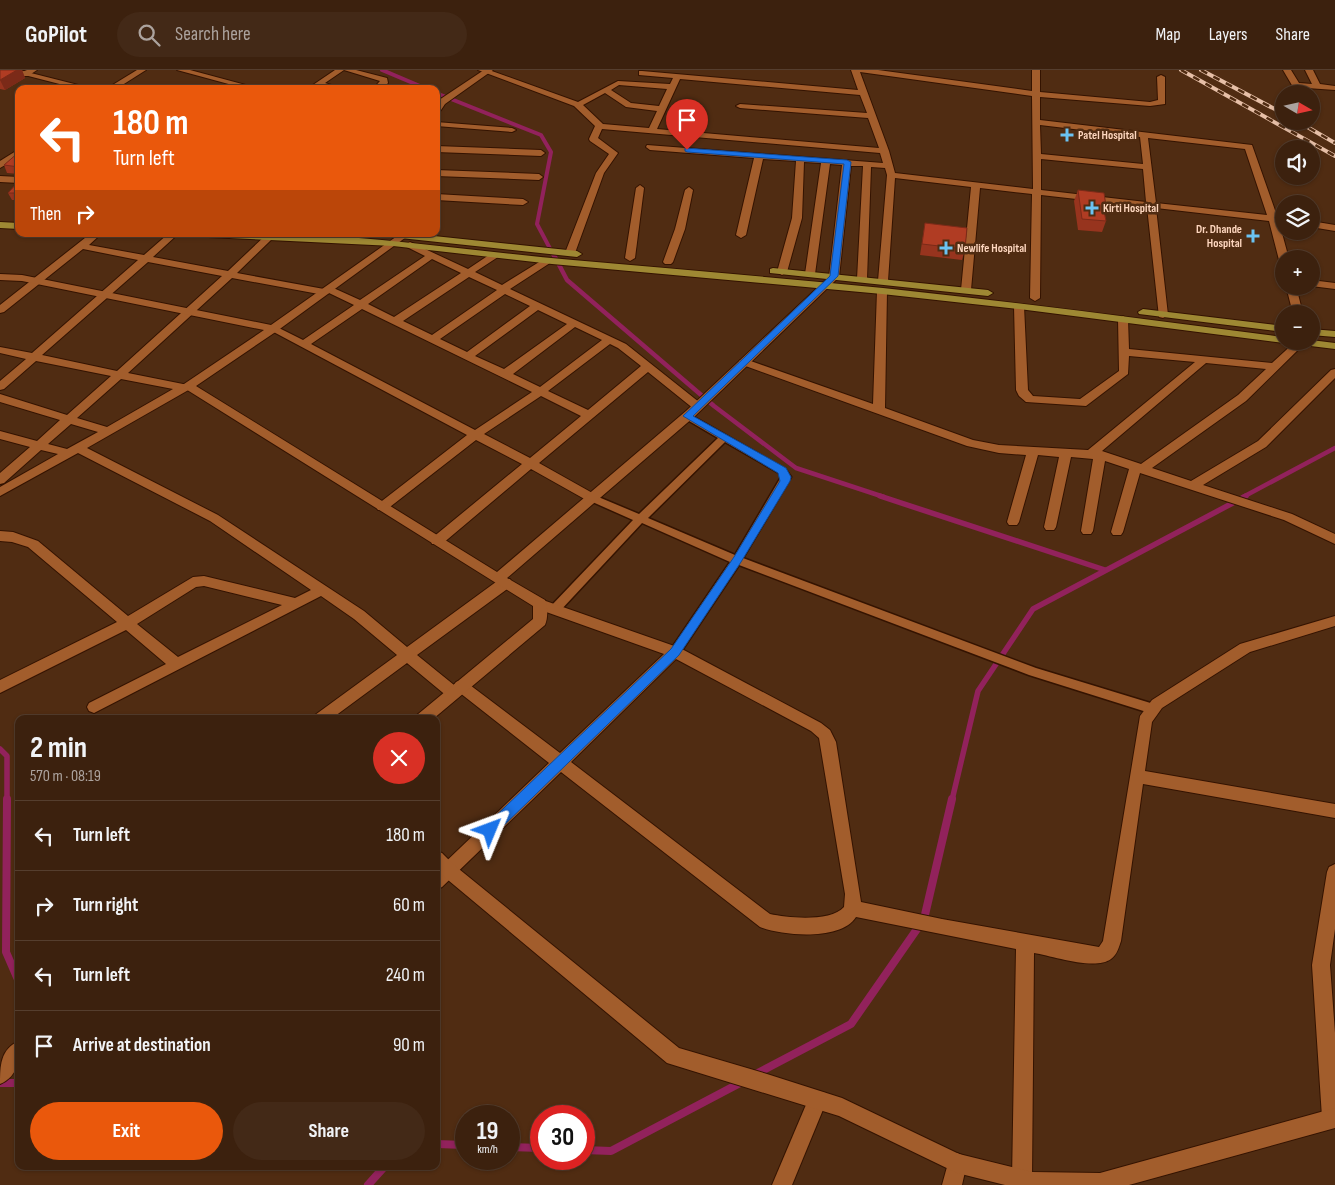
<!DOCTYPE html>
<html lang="en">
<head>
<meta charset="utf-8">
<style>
  :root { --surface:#3c210e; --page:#432917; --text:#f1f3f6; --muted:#aca39e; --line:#553e2e; --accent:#ea580c }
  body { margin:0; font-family:"Sofia Sans Condensed",sans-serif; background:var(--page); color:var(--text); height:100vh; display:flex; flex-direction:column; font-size:19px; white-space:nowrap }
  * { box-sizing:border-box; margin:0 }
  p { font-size:16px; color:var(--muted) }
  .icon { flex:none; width:28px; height:28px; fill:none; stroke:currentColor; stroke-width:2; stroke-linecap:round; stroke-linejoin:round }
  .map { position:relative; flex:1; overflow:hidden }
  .details { position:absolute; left:15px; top:645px; width:425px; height:455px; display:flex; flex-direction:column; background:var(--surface); border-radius:10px; box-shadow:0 1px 4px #0004,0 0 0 1px var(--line) }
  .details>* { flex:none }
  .guide { position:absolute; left:15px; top:15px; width:425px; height:152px; border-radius:10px; box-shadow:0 1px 4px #0004,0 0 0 1px var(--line); background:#ea580c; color:#fff; overflow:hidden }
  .needle { width:32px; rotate:99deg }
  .fabs { position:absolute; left:1275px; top:15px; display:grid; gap:10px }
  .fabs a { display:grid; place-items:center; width:45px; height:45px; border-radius:50%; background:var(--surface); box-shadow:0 1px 4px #0004,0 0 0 1px var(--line); font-size:25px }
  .speed { position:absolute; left:455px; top:1035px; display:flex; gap:10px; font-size:25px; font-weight:700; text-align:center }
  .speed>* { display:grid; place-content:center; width:65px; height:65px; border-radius:50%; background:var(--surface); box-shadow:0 1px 4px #0004,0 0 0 1px var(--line); line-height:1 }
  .speed small { font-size:12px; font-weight:400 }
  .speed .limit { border:8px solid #d22; background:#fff; color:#111 }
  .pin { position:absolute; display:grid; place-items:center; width:42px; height:42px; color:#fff; margin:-51px -21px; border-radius:50% 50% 50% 0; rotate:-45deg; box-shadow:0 0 5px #0007 }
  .pin .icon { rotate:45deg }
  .me { position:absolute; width:55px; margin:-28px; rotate:46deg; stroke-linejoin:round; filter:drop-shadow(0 0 4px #0008) }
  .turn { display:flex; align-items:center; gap:18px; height:105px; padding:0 15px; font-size:22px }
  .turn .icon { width:65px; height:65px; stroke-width:2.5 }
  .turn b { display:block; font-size:35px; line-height:42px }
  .then { display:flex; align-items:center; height:48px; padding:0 15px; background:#0003; gap:10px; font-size:19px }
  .round { display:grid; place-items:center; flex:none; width:52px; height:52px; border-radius:26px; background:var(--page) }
  .summary { display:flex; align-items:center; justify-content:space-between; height:85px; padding:0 15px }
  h1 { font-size:30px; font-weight:700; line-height:38px }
  .cta { display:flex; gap:10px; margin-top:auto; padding:10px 15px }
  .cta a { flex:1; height:58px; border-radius:30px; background:var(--accent); color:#fff; font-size:20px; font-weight:700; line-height:58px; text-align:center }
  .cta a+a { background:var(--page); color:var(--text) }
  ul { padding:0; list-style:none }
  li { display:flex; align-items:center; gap:15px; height:70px; padding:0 15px; border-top:1px solid var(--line) }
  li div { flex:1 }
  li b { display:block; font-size:19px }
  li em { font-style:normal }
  header { display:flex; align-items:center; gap:30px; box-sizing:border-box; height:70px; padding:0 25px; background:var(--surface); border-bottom:1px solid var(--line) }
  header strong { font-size:24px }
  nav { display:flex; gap:28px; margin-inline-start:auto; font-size:18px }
  .search { width:350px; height:45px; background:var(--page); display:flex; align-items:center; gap:12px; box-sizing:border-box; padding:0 18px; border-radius:28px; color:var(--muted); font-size:19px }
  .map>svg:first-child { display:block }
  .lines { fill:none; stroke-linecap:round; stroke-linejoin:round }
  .stream-far3 { stroke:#92225c; stroke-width:4 }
  .stream-far2 { stroke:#92225c; stroke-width:4.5 }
  .stream-far1 { stroke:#92225c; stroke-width:5.5 }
  .stream { stroke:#92225c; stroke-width:8 }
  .service-casing { stroke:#341300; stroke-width:3 }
  .minor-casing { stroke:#341300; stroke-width:2 }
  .tertiary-casing { stroke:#341300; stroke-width:2 }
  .primary-casing { stroke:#341300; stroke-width:2 }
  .service { fill:#a25d2c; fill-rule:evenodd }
  .minor { fill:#a25d2c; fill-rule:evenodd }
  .tertiary { fill:#a25d2c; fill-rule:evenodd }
  .primary { fill:#9e8833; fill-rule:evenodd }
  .rail-casing { stroke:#e6bfa7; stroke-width:4 }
  .rail { stroke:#502c12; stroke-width:2.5; stroke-dasharray:7; stroke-linecap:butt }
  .wall { fill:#97341e }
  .shaded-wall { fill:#7b2a18 }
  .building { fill:#b03c23; stroke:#7b2a18 }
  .route { fill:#1a73e8; stroke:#114b97 }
  .poi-dot { fill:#6bc3f2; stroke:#502c12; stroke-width:2 }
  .labels { text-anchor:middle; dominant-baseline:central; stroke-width:5; stroke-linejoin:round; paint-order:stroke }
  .far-poi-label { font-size:12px; font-weight:bold; fill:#fdd6be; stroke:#502c12; text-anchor:start }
</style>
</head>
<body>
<header>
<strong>GoPilot</strong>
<div class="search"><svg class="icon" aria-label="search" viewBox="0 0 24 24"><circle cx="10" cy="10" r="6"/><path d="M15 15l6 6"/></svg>Search here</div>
<nav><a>Map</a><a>Layers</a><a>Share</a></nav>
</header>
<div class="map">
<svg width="1335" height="1115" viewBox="0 0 1335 1115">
  <rect width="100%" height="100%" fill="#502c12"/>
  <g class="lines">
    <g class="stream-far3">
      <polyline points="382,0 427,19"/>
      <polyline points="436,23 541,65 551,82 537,154 555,188"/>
    </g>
    <g class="stream-far2">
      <polyline points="555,187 567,210 714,336 796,398 884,427"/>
      <polyline points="1243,427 1335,378"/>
    </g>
    <g class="stream-far1">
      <polyline points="880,426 1105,500"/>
      <polyline points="0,679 7,686 7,730"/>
      <polyline points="952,730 978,621 1033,539 1246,426"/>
    </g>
    <g class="stream">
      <polyline points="7,729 6,882 19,912"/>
      <polyline points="754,1005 851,954 924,849 952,729"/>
      <polyline points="0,1013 19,1013"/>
      <polyline points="436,1074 466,1075"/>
      <polyline points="509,1077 541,1078"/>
      <polyline points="584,1080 611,1081 742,1012"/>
      <polyline points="368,1115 385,1096"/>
    </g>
    <defs>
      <path id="service" d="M687,343L785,399L791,407L743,488L1036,598L1157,635L1159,639L1157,643L1153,644L1029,605L739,495L679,585H671L669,582L671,579L730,492L642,453L559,542H551L549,539L551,536L633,450L588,430L587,428L588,426H596L639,444L718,368L684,348L682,346ZM725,372L779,403L781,407L735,485L648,448Z"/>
      <g id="minor">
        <polygon points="27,0 37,0 28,6 22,6 22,2"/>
        <polygon points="177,0 190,0 261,19 247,19"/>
        <polygon points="335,0 356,0 387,8 388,13 382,19 373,19 380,11 344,0 325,13 344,19 320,17 317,19 307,19"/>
        <path d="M478,0H489L578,32L618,11L670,14L673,8L639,5V1H642L858,20L851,0H878L1032,21V0H1040V22L1150,32L1158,30L1157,7L1161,5L1165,7V34L1150,36L1040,27V50L1252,75L1277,146L1284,147V153L1279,152L1289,189H1284V193L1279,190L1269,151L1156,138L1168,245L1163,248L1159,247L1147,137L1041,125L1040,228L1035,231L1030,228L1032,124L980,118L971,220L966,223L961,220L971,117L895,108L888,211L883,214L878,211L887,105L885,98L871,97L867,209L862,212L857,209L863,96H851L839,207L834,210L829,207L842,95L830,94L815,204L810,207L805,204L821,93L804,92L802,148L787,202L782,205L777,202L792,148L796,91L763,89L746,165L741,168L736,165L754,88L650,80L646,77L647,75L883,93L880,83L602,59L598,68L618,83L604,103L575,183L570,186L565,183L596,103L609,84L590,71L589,69L595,56L574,36ZM860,2L1032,26L1033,119L895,103L889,81ZM680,9L860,25L867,43L740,34L736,36L740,38L868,48L879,78L657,59ZM619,15L667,19L659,36L631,33L611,20ZM605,23L626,37L657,41L649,58L603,54L583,35ZM1040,55L1140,67L1143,94L1041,84ZM1148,68L1245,79L1267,145L1156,133ZM1041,89L1143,99L1146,132L1041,120Z"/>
        <polygon points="1283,0 1291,0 1299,13 1312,14 1305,0 1313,0 1320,14 1335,16 1335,20 1293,17"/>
        <polygon points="436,52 512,58 516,60 512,62 436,56"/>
        <polygon points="436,76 541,80 545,83 541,86 436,82"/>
        <polygon points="436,100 539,104 543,107 539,110 436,106"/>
        <polygon points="0,106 19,107 19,113 0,112"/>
        <polygon points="640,115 644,118 635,188 630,191 625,188 636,118"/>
        <polygon points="689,117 693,120 685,159 673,192 671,194 665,194 663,192 675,159 685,120"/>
        <polygon points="436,124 523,129 528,132 523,135 436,130"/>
        <polygon points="1311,151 1335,155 1335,161 1311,157"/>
        <path d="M90,164H101L89,175L144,185L168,164H178L153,187L228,201L266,165H272V169L237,203L324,219L329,216L360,230L425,186L407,177L405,175L410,172L468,199L492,183H498V187L475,202L502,215L544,189H550V193L510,219L626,274L704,336L698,340L694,339L648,302L539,393L596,425L598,428L596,431H588L531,399L442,474H432L431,471L432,468L522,394L476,370L386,440H378L376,437L378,434L467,365L268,259L269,257H277L303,270L354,235L329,223L324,225L232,208L128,303L183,314H192L194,316L192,318L87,378L218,445L364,541L407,577L500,509H510L512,513L510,517L417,585L454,615L456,612L461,610L466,612L560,683L664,584L535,538L533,534L535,530L540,529L680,578L821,653L830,660L836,672L861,832L942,849L1099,877L1103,871L1140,646L1152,630L1240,574L1335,546V556L1250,582L1162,638L1152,652L1145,701L1335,734V748L1143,714L1121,871C1119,877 1117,885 1111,889C1095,901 1053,886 1034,883L1032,1110L1030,1115H1014L1012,1110L1016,879L856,847C841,871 783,866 760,857L561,702L442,817L436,820V801L549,693L460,623L458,627L453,629L448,627L407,593L331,649H313L315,645L397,585L354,549L321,526L94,643L89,641L87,637L89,633L166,594L126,560L0,623V610L117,552L28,477L12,472L0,471V461L13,462L38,471L128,546L193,507L204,506L295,528L311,520L210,451L78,383L0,426V417L58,384L41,380L4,413L0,414V403L30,377L0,369V361L37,371L60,350L0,332V324L67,345L111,306L36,291L4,319L0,320V311L26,289L0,283V277L32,283L138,190L83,179L4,242L0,243V235ZM432,189L461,203L394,247L368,234ZM148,192L222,206L117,301L42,285ZM469,207L497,220L432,265L403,251ZM505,224L530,236L467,282L440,269ZM362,239L532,322L475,360L311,274ZM538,240L567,254L504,299L475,286ZM575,257L602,270L540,317L513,304ZM610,274L618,278L641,296L588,340L548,321ZM121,309L173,319L107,357L77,348ZM541,326L581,346L530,388L484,364ZM71,354L98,362L67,379L48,374ZM204,516L282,535L178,587L137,554L196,517ZM676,589L811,661L819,668L845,824L844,837C831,852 788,848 770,844L571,692Z"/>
        <polygon points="1311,210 1335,213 1335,219 1311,216"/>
        <polygon points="1286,216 1296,216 1303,244 1293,244"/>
        <path d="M882,218L887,221L885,338L973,370L999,375L1088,380L1195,292L1129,286L1128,304L1086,336L1026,332L1019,326L1016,320L1014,236L1015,234H1023L1024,236L1028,320L1033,326L1080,329L1119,301L1118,249L1123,246L1128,249L1129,279L1272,293L1296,271H1307L1246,331L1152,398L1191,411L1258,371L1331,300L1335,299V308L1266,377L1203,415L1292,444L1335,464V474L1284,450L1140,403L1123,462L1121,465H1113L1111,462L1129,399L1105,391L1093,461L1091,464H1083L1081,461L1093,389L1071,387L1056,457L1054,460H1046L1044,457L1059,387L1038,385L1019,452L1017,455H1009L1007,452L1026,385L999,383L967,376L740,294L739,292L740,290H748L873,334L877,221ZM1206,293L1266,299L1238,325L1141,394L1102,381Z"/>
        <polygon points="1335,794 1335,859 1330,895 1335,963 1335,1055 1332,1057 1325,1054 1322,1047 1312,895 1327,802 1329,797"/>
        <polygon points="818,1021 825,1023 827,1030 792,1115 772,1115 811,1023"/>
        <polygon points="957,1083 964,1086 967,1093 962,1115 942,1115 950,1086"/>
      </g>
      <g id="tertiary">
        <polygon points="5,0 19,0 94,19 79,19"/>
        <polygon points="137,0 146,0 116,19 106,19"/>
        <polygon points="484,0 493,0 445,34 439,43 436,43 436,35 439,30"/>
        <polygon points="16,81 19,81 19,87 0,98 0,91"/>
        <path d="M400,164L409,165L277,261L196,316L497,502L686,341L831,205H837L839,207L694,347L507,508L545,530C548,537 548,548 545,555L433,649H415L417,645L533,549V536L184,318L182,316L184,314L264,260L22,211L0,210V204L22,205L271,255Z"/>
        <polygon points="436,781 442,783 454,795 679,978 767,1004 842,1028 959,1084 1032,1102 1100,1103 1335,1038 1335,1058 1129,1115 1005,1115 957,1103 839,1046 667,993 442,805 436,799"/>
        <path d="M19,971C19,989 19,1006 0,1014C0,997 0,979 19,971Z"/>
      </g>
      <g id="primary">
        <polygon points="0,152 19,153 19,159 0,158"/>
        <path d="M203,164C327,158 450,179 573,190C676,199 780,208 883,218C1017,232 1150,250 1284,267V271H1288L1284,273L1019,239L882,224L552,194L393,176L208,167Z"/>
        <polygon points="386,164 415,164 577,181 582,184 577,187 391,167"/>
        <polygon points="773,198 988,220 993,223 988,226 770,203 770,199"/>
        <polygon points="1143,239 1284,256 1284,262 1139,244 1138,242"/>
        <polygon points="1311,259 1335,261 1335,267 1311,265"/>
        <polygon points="1311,270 1335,273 1335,279 1294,274 1289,271"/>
      </g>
    </defs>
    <use href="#service" class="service-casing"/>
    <use href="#minor" class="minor-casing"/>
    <use href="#tertiary" class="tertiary-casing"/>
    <use href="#primary" class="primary-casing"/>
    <use href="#service" class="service"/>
    <use href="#minor" class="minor"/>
    <use href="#tertiary" class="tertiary"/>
    <use href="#primary" class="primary"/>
    <defs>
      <g id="rail">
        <polyline points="1181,0 1335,86"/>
        <polyline points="1201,0 1284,44"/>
        <polyline points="1297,51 1335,73"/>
      </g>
    </defs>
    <use href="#rail" class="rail-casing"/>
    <use href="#rail" class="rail"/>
  </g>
  <g class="wall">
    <polygon points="0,0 22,0 25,8 5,20 0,19"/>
    <polygon points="19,82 19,104 7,103 4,95"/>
    <polygon points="19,111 19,130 12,130 8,123"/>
    <polygon points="1078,120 1106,136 1104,141 1106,151 1102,162 1078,160 1074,131"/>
    <polygon points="925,153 965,179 962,190 920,185"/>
  </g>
  <polygon class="shaded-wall" points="17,0 22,0 25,8 5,20 0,10"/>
  <g class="building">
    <polygon points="0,0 17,0 0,10"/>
    <polygon points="19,82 19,97 4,95"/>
    <polygon points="19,111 19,123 8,123"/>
    <polygon points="1078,120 1104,123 1106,136 1103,136 1106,151 1082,149"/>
    <polygon points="925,153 967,158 965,179 922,174"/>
  </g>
  <polygon class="route" points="685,78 847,90 851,92 838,206 693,346 786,398 791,407 790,411 741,492 679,585 495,764 490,766 485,764 483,760 485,756 671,579 734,487 780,411 778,403 683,346 830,206 844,94 687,82 685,81"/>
  <g class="poi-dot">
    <path d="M1064.5 57.5h5v5h5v5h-5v5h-5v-5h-5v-5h5z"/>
    <path d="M1089.5 130.5h5v5h5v5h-5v5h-5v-5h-5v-5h5z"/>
    <path d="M1250.5 158.5h5v5h5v5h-5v5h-5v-5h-5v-5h5z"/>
    <path d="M943.5 170.5h5v5h5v5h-5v5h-5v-5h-5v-5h5z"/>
  </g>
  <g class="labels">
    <g class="far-poi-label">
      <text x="1078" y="65">Patel Hospital</text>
      <text x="1103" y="138">Kirti Hospital</text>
      <text x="1242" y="159" text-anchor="end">Dr. Dhande<tspan x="1242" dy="14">Hospital</tspan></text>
      <text x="957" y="178">Newlife Hospital</text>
    </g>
  </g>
</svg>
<div class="fabs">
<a><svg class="needle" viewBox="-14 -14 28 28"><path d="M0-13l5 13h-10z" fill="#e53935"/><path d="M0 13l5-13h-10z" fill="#aca39e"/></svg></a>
<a><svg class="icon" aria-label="sound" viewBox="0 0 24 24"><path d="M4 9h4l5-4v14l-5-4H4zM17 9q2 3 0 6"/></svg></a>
<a><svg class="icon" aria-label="layers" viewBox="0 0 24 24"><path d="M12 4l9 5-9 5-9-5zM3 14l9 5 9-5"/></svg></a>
<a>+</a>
<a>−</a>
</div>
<div class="speed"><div>19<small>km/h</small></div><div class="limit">30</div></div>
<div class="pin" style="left:687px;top:80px;background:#d93025"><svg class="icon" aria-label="arrive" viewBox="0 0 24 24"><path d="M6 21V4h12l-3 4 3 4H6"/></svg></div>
<svg class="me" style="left:490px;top:760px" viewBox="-20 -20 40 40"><path d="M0-17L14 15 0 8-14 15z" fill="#1a73e8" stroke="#fff" stroke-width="4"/></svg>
<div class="guide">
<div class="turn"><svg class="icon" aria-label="left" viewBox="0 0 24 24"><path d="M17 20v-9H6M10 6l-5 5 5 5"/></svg><div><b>180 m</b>Turn left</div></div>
<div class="then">Then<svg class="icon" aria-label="right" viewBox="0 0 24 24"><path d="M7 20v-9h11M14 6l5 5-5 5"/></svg></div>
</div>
<section class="details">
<div class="summary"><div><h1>2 min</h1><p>570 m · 08:19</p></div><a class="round" style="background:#d93025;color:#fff"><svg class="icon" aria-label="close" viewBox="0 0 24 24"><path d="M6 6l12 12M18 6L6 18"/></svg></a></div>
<ul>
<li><svg class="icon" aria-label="left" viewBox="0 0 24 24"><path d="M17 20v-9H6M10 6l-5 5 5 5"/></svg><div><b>Turn left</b></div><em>180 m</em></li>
<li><svg class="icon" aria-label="right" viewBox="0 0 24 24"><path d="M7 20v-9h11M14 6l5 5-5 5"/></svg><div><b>Turn right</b></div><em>60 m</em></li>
<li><svg class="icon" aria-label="left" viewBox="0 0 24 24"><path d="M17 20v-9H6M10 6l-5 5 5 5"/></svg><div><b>Turn left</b></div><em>240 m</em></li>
<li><svg class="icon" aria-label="arrive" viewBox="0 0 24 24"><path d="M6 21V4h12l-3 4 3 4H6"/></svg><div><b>Arrive at destination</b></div><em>90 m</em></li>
</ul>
<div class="cta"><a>Exit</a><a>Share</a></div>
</section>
</div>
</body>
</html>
